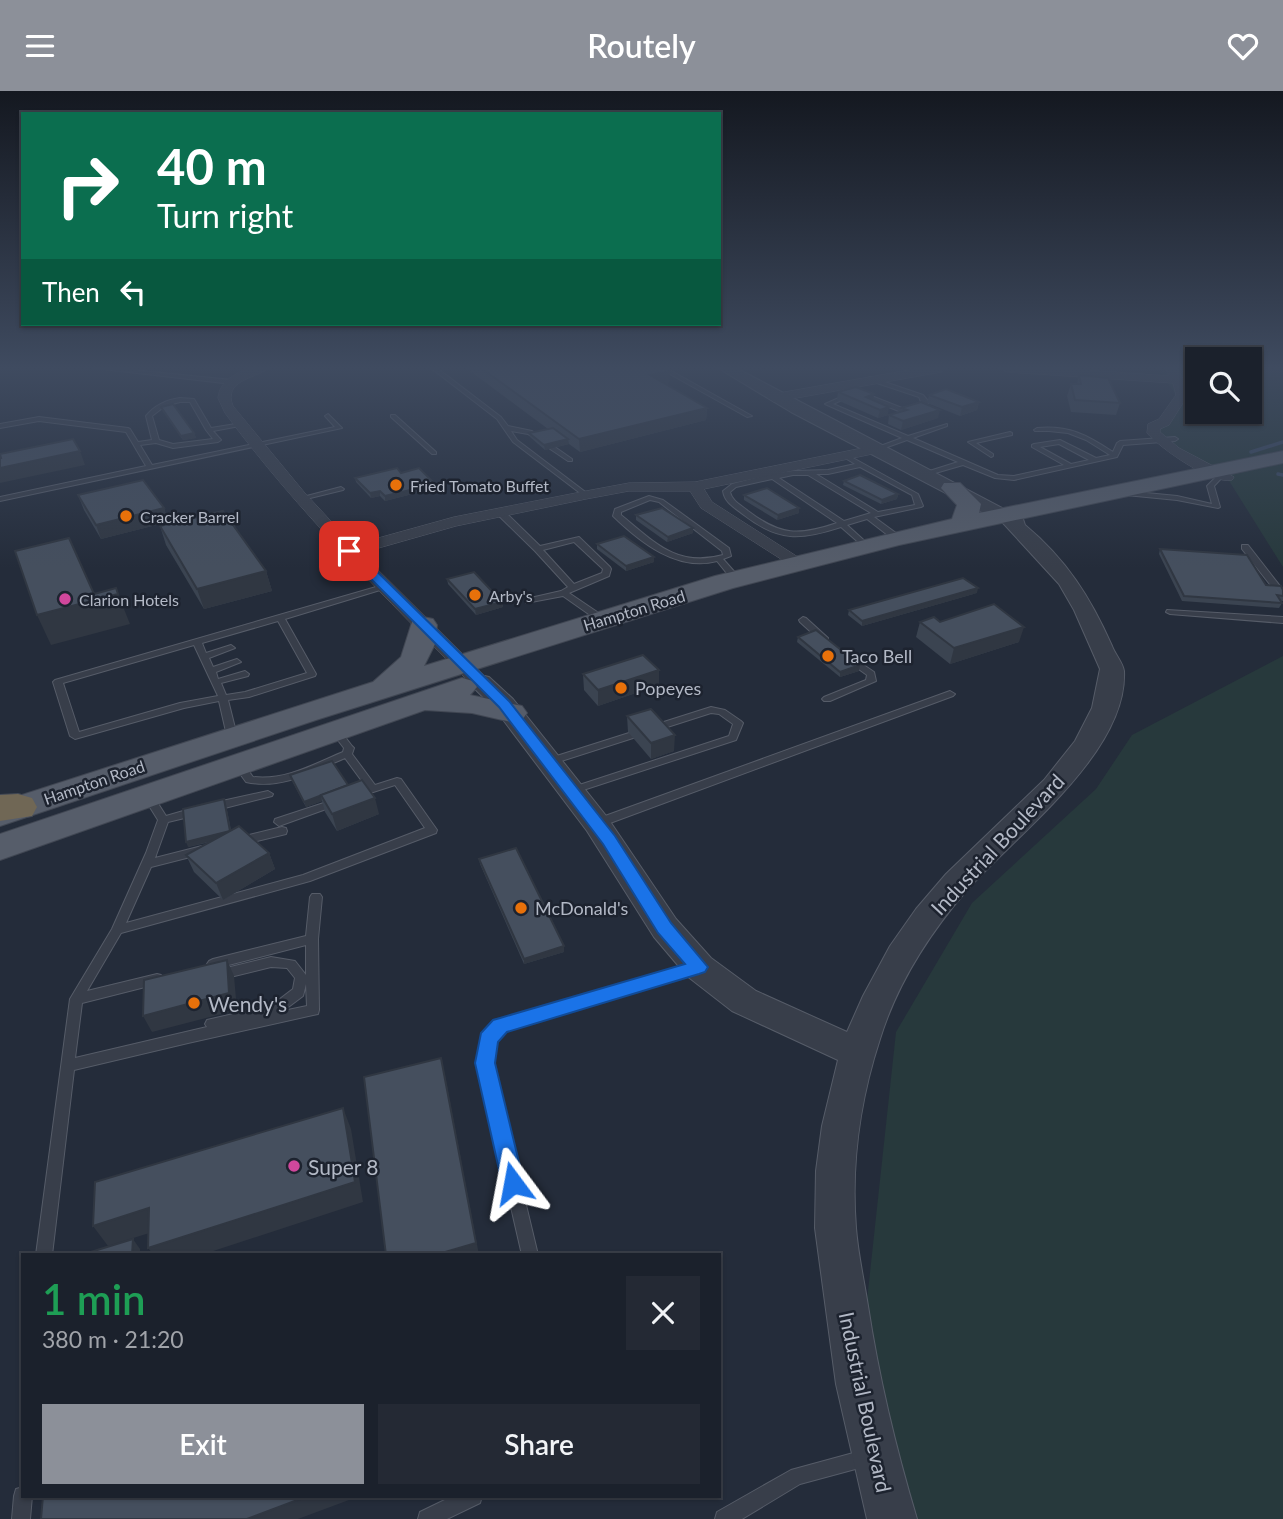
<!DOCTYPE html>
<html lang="en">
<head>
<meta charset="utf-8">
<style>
  :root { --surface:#1b212c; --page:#242934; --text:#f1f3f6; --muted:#a0a3a9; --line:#393e48; --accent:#8c9099 }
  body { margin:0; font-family:Lato,sans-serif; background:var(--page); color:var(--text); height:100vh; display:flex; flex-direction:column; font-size:26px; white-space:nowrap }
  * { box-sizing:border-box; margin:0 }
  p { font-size:23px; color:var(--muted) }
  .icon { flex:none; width:38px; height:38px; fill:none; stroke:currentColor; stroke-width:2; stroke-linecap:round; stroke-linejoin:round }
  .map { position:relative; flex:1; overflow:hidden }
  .panel { position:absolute; left:21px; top:1162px; width:700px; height:245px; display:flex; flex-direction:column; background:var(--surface); border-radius:0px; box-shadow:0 2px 5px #0004,0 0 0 2px var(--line) }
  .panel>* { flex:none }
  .guide { position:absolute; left:21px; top:21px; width:700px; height:214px; border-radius:0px; box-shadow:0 2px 5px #0004,0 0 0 2px var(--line); background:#0b6e4f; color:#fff; overflow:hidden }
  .fabs { position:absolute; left:1185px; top:256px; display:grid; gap:14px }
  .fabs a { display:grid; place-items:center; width:77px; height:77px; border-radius:0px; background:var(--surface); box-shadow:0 2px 5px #0004,0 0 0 2px var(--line); font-size:35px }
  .pin { position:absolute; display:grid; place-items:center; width:60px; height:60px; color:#fff; margin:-30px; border-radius:14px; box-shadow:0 4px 10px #0006 }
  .me { position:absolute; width:77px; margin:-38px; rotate:347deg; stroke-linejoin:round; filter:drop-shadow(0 0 5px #0008) }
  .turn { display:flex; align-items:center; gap:24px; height:147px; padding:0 21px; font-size:32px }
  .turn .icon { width:91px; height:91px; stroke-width:2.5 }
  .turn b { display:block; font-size:49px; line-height:60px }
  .then { display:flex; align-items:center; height:66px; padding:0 21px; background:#0003; gap:14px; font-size:26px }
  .round { display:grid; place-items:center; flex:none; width:74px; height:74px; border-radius:0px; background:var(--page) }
  .headline { display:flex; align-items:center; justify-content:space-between; height:119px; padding:0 21px }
  h1 { font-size:42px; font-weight:600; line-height:52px; color:#1e9e55 }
  .primary-button { display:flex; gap:14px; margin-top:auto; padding:14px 21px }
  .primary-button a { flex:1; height:80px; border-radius:0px; background:var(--accent); color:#fff; font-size:28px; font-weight:600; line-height:80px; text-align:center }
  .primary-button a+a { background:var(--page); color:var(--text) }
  header { display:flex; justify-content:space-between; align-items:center; height:91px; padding:0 21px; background:var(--accent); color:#fff; font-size:32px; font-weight:600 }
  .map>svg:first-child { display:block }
  .green { fill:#27393c }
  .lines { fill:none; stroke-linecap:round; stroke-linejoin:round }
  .stream { stroke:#3a4962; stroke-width:3.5 }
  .service-casing { stroke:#565c68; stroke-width:2 }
  .minor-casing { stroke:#565c68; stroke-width:1 }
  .tertiary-casing { stroke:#565c68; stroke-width:2 }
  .primary-casing { stroke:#414753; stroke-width:2 }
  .motorway-casing { stroke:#434955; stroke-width:2 }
  .service { fill:#383e4a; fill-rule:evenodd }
  .minor { fill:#383e4a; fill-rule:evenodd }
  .tertiary { fill:#383e4a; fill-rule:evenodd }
  .primary { fill:#565d6a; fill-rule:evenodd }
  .motorway { fill:#706755; fill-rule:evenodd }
  .wall { fill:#3b4451 }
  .shaded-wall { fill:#303742 }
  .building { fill:#454f5e; stroke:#303742; stroke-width:2 }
  .route { fill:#1a73e8; stroke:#114b97; stroke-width:2 }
  .food-dot { fill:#e8710a; stroke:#1d232f; stroke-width:2.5 }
  .hotel-dot { fill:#d1479c; stroke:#1d232f; stroke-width:2.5 }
  .labels { text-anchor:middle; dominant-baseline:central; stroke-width:5; stroke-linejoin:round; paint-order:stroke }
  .far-poi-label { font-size:16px; fill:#b3b9c6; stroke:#1d232f; text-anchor:start }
  .far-street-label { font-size:16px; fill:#b3b9c6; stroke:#1d232f }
  .poi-label { font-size:18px; fill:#b3b9c6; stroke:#1d232f; text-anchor:start }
  .near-street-label { font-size:21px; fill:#b3b9c6; stroke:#1d232f }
  .near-poi-label { font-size:21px; fill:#b3b9c6; stroke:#1d232f; text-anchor:start }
</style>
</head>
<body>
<header><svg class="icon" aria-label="menu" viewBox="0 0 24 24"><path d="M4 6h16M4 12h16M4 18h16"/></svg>Routely<svg class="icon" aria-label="heart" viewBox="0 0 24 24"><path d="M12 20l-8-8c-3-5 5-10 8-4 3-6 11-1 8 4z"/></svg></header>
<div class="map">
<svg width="1283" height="1428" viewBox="0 0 1283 1428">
  <rect width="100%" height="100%" fill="#242c3a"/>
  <g class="green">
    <polygon points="1157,277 1197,277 1197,320 1250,320 1250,277 1283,277 1283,476 1226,385 1149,342 1177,305"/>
    <polygon points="1283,565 1283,1428 902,1428 864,1237 896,941 972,812 1096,698 1132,644"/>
  </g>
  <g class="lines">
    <g class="stream">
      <polyline points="1251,361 1283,351"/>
      <polyline points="1278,383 1283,384"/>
    </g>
    <defs>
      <g id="service">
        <polygon points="94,277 113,277 232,289 235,291 232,293"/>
        <polygon points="431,277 437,277 501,326 508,335 532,340 572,368 572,370 568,370 528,343 511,340 517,349 588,403 588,405 584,405 513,351 497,328"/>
        <polygon points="659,277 666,277 752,325 747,326"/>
        <polygon points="870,286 923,304 928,310 928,314 901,321 860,304 860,302 864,302 902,317 922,313 919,306 868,289 868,287"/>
        <path d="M848,303L853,304L833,313L908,345L947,333V335L913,347L998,384L1014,385L1064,374L1032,356V354L1034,353L1060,349L1096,367L1110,364L1086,349L1068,342L1049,340H1035L1034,339L1037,337C1069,334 1087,344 1113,361L1117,352L1120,350L1175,346L1178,348L1175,350L1123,354L1117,366L1014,389L995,387L963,374L925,385L923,384V382L958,371L907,349L879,359H875V357L902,347L825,313ZM1059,353L1089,369L1071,373L1040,356Z"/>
        <path d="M180,307L194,308L211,337L242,332L245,334L213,340L221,349L218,351L173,357L156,352L140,354L152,374L335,336L325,325L328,323L342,337L0,410V406L146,375L126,341L39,330L0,337V333L39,326L128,337L130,338L138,351L152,349L146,325C155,314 166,309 180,307ZM180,311H190L206,339L213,348L173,353L159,349L152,325L165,315Z"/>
        <polygon points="391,324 395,324 436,361 436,363 432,363 391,326"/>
        <polygon points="1010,341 1012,342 1012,344 976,352 993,363 993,365 991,366 968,351"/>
        <path d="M844,362L918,403L923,415L921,416L874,426L900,445V449H894L867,428L847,434L868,453L869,455L865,457L841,436C801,449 779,451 744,424C734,416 725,412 723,400L732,393L771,383L793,380L828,379L855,373L842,365V363ZM860,376L912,404L915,414L878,421L816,383H828ZM793,384H808L871,422L844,430L779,387ZM772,388L834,430L837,432C799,445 781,445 748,420C741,414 732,410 730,401L736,396Z"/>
        <polygon points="1225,377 1230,378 1214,395 1220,416 1218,417 1177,409 1126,404 1123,402 1126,400 1177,405 1212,413 1207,395"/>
        <polygon points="341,396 344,398 343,399 302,409 299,407"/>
        <path d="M649,405L663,409L729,457L731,465L723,468L739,486V490H733L717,470C677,481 640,451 613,425L615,418ZM650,409L659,411L722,460L723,464C677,477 654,451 621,424V421Z"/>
        <path d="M497,419H503L540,455L579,446L610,476L611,478L609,485L569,502L606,527V531H600L563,505L526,512V508L561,500L568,496L535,460L497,423ZM574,451L603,478L602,482L574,493L543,459Z"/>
        <polygon points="1242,454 1248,454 1283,499 1283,506 1280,506 1242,458"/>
        <path d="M383,494H386L390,496L285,528L316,583L315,585L249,606L228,609L237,645L235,647H229L227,645L219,610L184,617L75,648L70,645L53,591L55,589ZM278,530L307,582L245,601L226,604L221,592L248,585L249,583L245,580L218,588L216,581L241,571L237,568L213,576L209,567L235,557L231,554L206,562L202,552ZM194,554L218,605L180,612L79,641L63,592Z"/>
        <polygon points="1167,519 1283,526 1283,532 1170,523 1166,521"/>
        <polygon points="803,526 806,527 828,547 828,551 822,551 800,531 799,529"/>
        <polygon points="849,564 874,581 876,590 830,610 824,610 822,608 824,606 866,589 867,584 846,569 846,565"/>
        <polygon points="950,600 955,603 953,605 602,735 594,735 593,732 594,729"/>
        <polygon points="711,616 725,619 741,630 743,632 736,649 571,703 567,702 566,700 567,698 729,645 733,633 719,623 711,622 552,673 544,673 543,671 544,669"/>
        <path d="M335,636L338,637L352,655L354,657L352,663L375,694L397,687L401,688L437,739L436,742L310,790L121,842L87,900L157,883L161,884L163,888L161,892L157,893L82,912L75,967L207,936L205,933L207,929L272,914L293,898L295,887L287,877L271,876L218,889L214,888L212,884L214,880L271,866L295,870L306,884V854L213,878L209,876L207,873L209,870L213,868L306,845L310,806L312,803H320L322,806L318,848L319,919L318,923L313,924L188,952L74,979L52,1164H36L70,908L112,838L146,762L158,729L143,705L144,703H152L166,725L197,716L202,720L201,723L168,731L155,767L202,755L208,759L206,762L151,776L126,832L303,784L425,737L395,694L367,703L363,702L362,700L367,697L345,667C314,680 282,699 246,691L233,673L238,670L242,671L253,686C285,690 314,673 343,661L344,657L330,639ZM306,893L307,915L283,920L303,905Z"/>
        <polygon points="268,700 273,703 272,705 213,720 208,716 213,712"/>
        <polygon points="336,708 340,709 341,711 340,713 279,735 274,731 275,728"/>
        <polygon points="282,736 286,737 287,740 286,743 241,754 236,750 237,747"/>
        <path d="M695,872L699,874L701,877L699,880L504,939L494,950L492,972L538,1164H522L478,972C481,953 481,939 500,930Z"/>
        <polygon points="868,1358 874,1361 877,1367 874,1373 800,1393 742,1428 715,1428 717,1421 791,1379"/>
        <polygon points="23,1396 23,1405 32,1405 30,1428 12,1428 14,1405 16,1398"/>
        <polygon points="453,1405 482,1405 480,1412 447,1428 418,1428 420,1421"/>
      </g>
      <g id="minor">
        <path d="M251,277H269C254,288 223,289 233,315L304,401L353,454L454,426L586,400L629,392L695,391L877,354L884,358L877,362L704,398L712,411L801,468L803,472L801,476L795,477L701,417L690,400H629L586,408L456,435L361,462L487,587L490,591L487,595H473C386,507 298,421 225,322L218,307C220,289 236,282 251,277Z"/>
        <polygon points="921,277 947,277 941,281 774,311 768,307 774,303"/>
        <path d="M1001,277H1058L1169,285L1166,277H1176L1184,289L1188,304L1169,334L1160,338V341L1179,357L1234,386L1232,389C1212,394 1160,357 1147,342L1148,333L1159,328L1176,304L1173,292L1007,281Z"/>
      </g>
      <path id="tertiary" d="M718,277H736L1023,428L1025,434C1066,468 1091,507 1112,555C1115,563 1123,572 1124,580C1128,661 1016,744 967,799C929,843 897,893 880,948C860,1009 851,1074 856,1137C858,1163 864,1189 868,1215C879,1287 896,1358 917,1428H867L836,1293L815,1137L816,1080L822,1035L838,969L732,920L687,885L654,846L587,740L495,618L468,591L471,586L480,584L489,586L513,608L607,726L676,828L711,867L756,900L847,941L863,905L890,855L916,818L946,783L1044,689L1075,650L1092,617L1100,578L1074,519L1059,493L1003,432L791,321Z"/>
      <g id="primary">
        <polygon points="1283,360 1283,372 899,454 733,497 316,629 0,735 0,711 373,591 401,566 413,528 423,526 433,528 437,534 435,553 424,575 715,485 952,428 957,414 941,397 944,392 960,392 981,413 979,422"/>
        <polygon points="462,587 473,590 477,596 470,604 522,615 527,622 522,629 511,631 472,622 425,619 0,769 0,743"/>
      </g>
      <polygon id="motorway" points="18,703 32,707 37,716 32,725 0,730 0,704"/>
    </defs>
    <use href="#service" class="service-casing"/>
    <use href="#minor" class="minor-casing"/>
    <use href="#tertiary" class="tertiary-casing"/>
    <use href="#primary" class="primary-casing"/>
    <use href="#motorway" class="motorway-casing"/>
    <use href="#service" class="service"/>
    <use href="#minor" class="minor"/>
    <use href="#tertiary" class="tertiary"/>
    <use href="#primary" class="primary"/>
    <use href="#motorway" class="motorway"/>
  </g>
  <g class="wall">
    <polygon points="466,277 665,277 669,292 666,293 707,317 706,329 580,361 569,353 545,359 530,346 529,342 548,338"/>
    <polygon points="1079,284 1120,312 1116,324 1071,321 1067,305 1071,293 1077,293"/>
    <polygon points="838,301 874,303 873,309 888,324 878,327 837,309"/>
    <polygon points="929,304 979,311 977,319 960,325 927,312"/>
    <polygon points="161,316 194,342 196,347 183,349 163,320"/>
    <polygon points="901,317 938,327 901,339 888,333 889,324 901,321"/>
    <polygon points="401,382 435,393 436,397 385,410 380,405 371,407 356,391 355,387"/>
    <polygon points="844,390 898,403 897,408 881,413 843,394"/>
    <polygon points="78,404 164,417 168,431 101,448 84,419"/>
    <polygon points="744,404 799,417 799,422 777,429 744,409"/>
    <polygon points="636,424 693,437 693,442 667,451 636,429"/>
    <polygon points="160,435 266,480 272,500 204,518 166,454"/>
    <polygon points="597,453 654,466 654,471 626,480 597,458"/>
    <polygon points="1160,458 1283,499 1283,510 1280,510 1282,512 1279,517 1182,510 1159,463"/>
    <polygon points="447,488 502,511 503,516 476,524 448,493"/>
    <polygon points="977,502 862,535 848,524 849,519"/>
    <polygon points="920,531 940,531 1019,551 950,573 916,546"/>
    <polygon points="798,546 859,580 840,586 797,551"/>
    <polygon points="659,579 659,594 598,615 584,599 583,583"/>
    <polygon points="627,625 674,660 651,668 628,641"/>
    <polygon points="290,684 348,694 379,723 337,740 325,721 322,710 306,716 292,690"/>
    <polygon points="226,714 231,739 269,762 275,778 223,809 194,781 186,764 210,751 188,756"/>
    <polygon points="479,768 564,855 564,861 524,873 480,773"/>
  </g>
  <g class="shaded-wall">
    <polygon points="670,280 669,292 650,296 650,284"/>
    <polygon points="874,303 873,312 866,306"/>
    <polygon points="979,311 977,319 960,325 962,316"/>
    <polygon points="889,316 888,324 878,327 880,319"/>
    <polygon points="707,317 706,329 580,361 579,348"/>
    <polygon points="940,319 938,327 901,339 903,330"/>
    <polygon points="194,342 196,347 183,349 181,345"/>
    <polygon points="568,348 569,353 545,359 544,354"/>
    <polygon points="80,360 85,374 0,392 0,377"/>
    <polygon points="435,393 436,397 385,410 385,405"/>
    <polygon points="380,400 380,405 371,407 370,402"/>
    <polygon points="898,403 897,408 881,413 882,409"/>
    <polygon points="164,417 168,431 101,448 96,434"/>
    <polygon points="799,417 799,422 777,429 778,424"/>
    <polygon points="693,437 693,442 667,451 668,446"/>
    <polygon points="654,466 654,471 626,480 626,475"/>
    <polygon points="266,480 272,500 204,518 197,498"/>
    <polygon points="978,497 977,502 862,535 862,530"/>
    <polygon points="118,503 130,533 51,554 37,524"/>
    <polygon points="502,511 503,516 476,524 475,518"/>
    <polygon points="1024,536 1019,551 950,573 954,557"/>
    <polygon points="860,574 859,580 840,586 840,581"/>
    <polygon points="659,579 659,594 598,615 598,599"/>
    <polygon points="675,644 674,660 651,668 651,652"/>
    <polygon points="321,705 322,710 306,716 304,711"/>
    <polygon points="375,707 379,723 337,740 332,723"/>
    <polygon points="224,708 232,745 188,756 186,751"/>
    <polygon points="269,762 275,778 223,809 216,792"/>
    <polygon points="564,855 564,861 524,873 524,868"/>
    <polygon points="227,869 234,885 237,919 152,941 143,925"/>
    <polygon points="441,967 446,989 479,1164 435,1164"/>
    <polygon points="343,1017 351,1038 363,1111 201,1164 154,1164 148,1157"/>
    <polygon points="149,1117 162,1138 108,1155 93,1135"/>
    <polygon points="133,1148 140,1158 140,1164 132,1164"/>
    <polygon points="308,1405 357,1406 298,1428 247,1428"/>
  </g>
  <g class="building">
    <polygon points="481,277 665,277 670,280 650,284 707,317 579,348"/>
    <polygon points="1079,284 1108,287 1120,312 1075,309 1071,293 1081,293"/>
    <polygon points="856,296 874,303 866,306 889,316 880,319 838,301"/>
    <polygon points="946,298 979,311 962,316 929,304"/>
    <polygon points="921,311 940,319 903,330 889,324 907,319 901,317"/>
    <polygon points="173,313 194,342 181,345 161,316"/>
    <polygon points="553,337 568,348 544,354 529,342"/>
    <polygon points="73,348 80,360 0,377 0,367 1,367 0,363"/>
    <polygon points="397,377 401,382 419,377 435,393 385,405 380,400 370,402 355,387"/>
    <polygon points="860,384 898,403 882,409 844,390"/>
    <polygon points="143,389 164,417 96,434 78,404"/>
    <polygon points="767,397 799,417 778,424 744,404"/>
    <polygon points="662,417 693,437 668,446 636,424"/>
    <polygon points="223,420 266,480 197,498 160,435"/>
    <polygon points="624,445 654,466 626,475 597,453"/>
    <polygon points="69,447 94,503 116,497 118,503 37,524 15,460"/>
    <polygon points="1160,458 1247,464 1266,494 1281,495 1283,499 1283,505 1277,504 1282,512 1184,505"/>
    <polygon points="474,481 502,511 475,518 447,488"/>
    <polygon points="963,487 978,497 862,530 849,519"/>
    <polygon points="994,513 1024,536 954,557 920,531 934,526 940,531"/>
    <polygon points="816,539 860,574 840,581 798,546"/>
    <polygon points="643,564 659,579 598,599 583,583"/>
    <polygon points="651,618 675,644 651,652 627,625"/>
    <polygon points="332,670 348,694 304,711 290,684"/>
    <polygon points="362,689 375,707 332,723 321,704"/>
    <polygon points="224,708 230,740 186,751 183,718"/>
    <polygon points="239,735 269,762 216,792 186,764"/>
    <polygon points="516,757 564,855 524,868 479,768"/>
    <polygon points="227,869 229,902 143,925 144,889"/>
    <polygon points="441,967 476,1152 435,1164 386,1164 364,986"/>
    <polygon points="343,1017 355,1091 148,1157 149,1117 93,1135 95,1091"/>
    <polygon points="133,1148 132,1164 81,1164"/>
    <polygon points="43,1405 308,1405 247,1428 41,1428"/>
  </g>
  <linearGradient id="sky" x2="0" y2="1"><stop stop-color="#141820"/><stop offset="0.58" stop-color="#3f4b60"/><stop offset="1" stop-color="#3f4b60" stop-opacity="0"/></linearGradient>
  <rect width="1283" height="477" fill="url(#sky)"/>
  <polygon class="route" points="345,457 353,457 509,610 615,745 671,832 708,876 705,881 699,883 507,941 498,951 495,972 524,1092 521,1100 513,1103 505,1100 502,1092 475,972 481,942 493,929 500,927 685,873 658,842 603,753 499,616 345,462"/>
  <g class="food-dot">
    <circle cx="396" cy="394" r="7"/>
    <circle cx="126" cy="425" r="7"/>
    <circle cx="475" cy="504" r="7"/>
    <circle cx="828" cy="565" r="7"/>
    <circle cx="621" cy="597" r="7"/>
    <circle cx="521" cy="817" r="7"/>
    <circle cx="194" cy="912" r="7"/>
  </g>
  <g class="hotel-dot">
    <circle cx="65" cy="508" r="7"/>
    <circle cx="294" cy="1075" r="7"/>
  </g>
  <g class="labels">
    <g class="far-poi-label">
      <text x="410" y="394">Fried Tomato Buffet</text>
      <text x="140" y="425">Cracker Barrel</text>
      <text x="489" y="504">Arby's</text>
      <text x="79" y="508">Clarion Hotels</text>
    </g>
    <g class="far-street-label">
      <text transform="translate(634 519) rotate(-17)">Hampton Road</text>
      <text transform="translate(94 691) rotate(-19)">Hampton Road</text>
    </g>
    <g class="poi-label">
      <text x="842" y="565">Taco Bell</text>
      <text x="635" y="597">Popeyes</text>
      <text x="535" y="817">McDonald's</text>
    </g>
    <g class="near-street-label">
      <text transform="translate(997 753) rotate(-47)">Industrial Boulevard</text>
      <text transform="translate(866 1311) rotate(78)">Industrial Boulevard</text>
    </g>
    <g class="near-poi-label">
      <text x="208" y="912">Wendy's</text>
      <text x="308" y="1075">Super 8</text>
    </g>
  </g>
</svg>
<div class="fabs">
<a><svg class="icon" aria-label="search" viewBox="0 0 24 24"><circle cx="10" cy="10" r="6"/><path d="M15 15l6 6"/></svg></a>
</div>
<div class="pin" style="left:349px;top:460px;background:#d93025"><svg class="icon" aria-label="arrive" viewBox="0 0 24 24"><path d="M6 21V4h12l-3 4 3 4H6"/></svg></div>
<svg class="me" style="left:513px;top:1092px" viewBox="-20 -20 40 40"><path d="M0-17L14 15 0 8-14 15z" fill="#1a73e8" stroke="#fff" stroke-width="4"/></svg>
<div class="guide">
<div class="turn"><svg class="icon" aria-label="right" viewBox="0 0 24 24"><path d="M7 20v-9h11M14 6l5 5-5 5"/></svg><div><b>40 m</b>Turn right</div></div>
<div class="then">Then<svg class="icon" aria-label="left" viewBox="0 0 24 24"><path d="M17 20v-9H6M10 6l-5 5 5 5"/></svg></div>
</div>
<section class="panel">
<div class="headline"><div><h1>1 min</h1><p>380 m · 21:20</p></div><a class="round"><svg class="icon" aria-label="close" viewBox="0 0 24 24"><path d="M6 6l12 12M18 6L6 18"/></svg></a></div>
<div class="primary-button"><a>Exit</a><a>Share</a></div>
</section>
</div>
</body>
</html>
